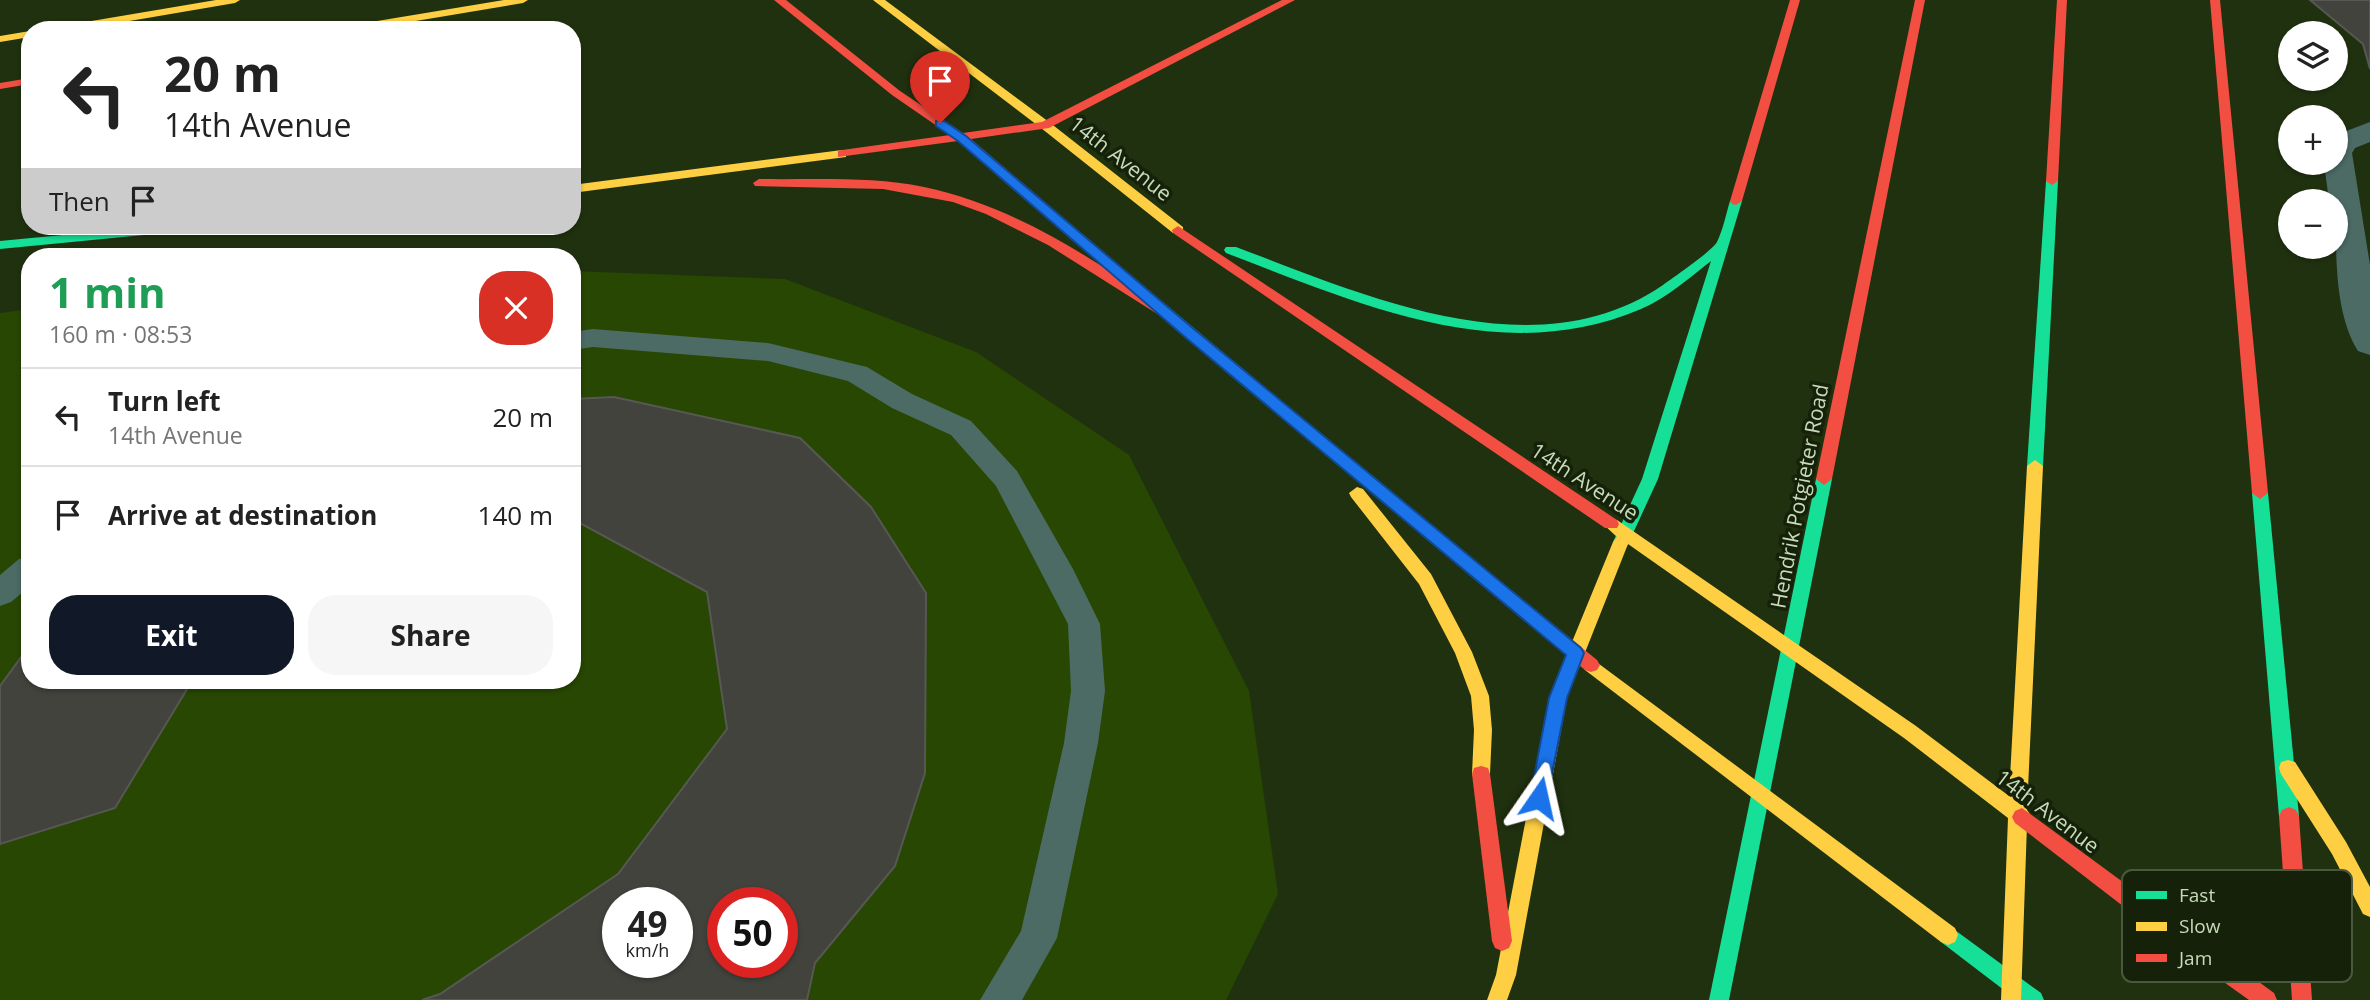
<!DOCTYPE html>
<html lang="en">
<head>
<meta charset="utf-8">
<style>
  :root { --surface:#fff; --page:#f6f6f6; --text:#222; --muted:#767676; --line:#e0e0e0; --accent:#111827 }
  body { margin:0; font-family:"Open Sans",sans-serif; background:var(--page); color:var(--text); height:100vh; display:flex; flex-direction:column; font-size:26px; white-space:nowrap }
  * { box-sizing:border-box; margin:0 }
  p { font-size:23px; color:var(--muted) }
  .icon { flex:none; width:38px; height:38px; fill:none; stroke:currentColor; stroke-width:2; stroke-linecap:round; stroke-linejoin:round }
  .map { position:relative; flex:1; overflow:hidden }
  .side { position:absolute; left:21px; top:248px; width:560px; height:441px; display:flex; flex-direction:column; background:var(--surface); border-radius:28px; box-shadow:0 2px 5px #0004 }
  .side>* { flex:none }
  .top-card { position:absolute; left:21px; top:21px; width:560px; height:214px; border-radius:28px; box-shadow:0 2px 5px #0004; background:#fff; color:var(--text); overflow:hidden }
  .tools { position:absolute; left:2278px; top:21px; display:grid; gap:14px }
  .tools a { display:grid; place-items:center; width:70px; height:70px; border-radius:50%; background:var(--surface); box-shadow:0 2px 5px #0004; font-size:35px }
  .speed { position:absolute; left:602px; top:887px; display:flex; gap:14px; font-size:35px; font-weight:700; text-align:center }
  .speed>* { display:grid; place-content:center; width:91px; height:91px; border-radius:50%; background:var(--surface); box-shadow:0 2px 5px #0004; line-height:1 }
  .speed small { font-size:18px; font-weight:400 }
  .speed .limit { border:10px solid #d22; background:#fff; color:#111 }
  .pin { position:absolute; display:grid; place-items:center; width:60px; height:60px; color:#fff; margin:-72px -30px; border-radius:50% 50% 50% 0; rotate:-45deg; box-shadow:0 0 7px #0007 }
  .pin .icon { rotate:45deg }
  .me { position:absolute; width:77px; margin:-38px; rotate:11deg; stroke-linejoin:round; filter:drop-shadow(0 0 5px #0008) }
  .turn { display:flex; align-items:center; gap:24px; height:147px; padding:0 28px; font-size:32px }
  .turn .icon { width:91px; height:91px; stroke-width:2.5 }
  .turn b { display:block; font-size:49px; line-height:60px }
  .then { display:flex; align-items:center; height:66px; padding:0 28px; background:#0003; gap:14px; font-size:26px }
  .round { display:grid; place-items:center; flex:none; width:74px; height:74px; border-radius:28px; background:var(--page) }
  .overview { display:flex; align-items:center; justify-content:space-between; height:119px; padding:0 28px }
  h1 { font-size:42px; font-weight:700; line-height:52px; color:#1e9e55 }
  .primary-button { display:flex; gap:14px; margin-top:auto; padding:14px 28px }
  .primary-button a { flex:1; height:80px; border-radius:28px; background:var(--accent); color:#fff; font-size:28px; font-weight:700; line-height:80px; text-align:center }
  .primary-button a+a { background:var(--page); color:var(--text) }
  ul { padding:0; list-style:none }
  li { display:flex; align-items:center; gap:21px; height:98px; padding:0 28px; border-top:2px solid var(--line) }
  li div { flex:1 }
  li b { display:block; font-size:26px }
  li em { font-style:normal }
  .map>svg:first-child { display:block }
  .built { fill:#274702; fill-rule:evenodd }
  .building { fill:#42433d; stroke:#575853; stroke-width:2; fill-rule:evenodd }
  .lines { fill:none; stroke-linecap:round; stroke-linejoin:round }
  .lane { fill:#4c6b65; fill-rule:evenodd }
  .street { fill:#4c6b65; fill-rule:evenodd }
  .fast { fill:#16e098; fill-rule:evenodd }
  .slow { fill:#ffcf43; fill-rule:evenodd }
  .jam { fill:#f24e42; fill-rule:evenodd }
  .route { fill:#1a73e8; stroke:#114b97; stroke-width:2 }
  .labels { text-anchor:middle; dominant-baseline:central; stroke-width:7; stroke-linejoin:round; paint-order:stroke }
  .street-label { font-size:21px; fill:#c7daba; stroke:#152209 }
  .key { fill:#152209; stroke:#4a593e; stroke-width:2 }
  .key-label { font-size:19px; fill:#c7daba }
</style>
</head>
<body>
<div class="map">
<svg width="2370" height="1000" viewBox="0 0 2370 1000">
  <rect width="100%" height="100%" fill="#20310f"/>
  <path class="built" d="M572,271L785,279L976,352L1129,455L1249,691L1278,894L1226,1000H0V313L30,309V681H572ZM618,903H677V962H618ZM723,903H782V962H723Z"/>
  <g class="building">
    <polygon points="2310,0 2370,0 2370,69 2363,44"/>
    <path d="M614,397L800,438L871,507L926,593L925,773L895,866L815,963L807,1000H422L440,994L618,874L727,729L707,592L580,523L572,524V399ZM618,903H677V962H618ZM723,903H782V962H723Z"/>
    <polygon points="30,645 30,681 192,681 115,808 0,844 0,686"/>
  </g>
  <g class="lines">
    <g class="lane">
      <polygon points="593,329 768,343 867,367 912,394 971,421 1017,471 1073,569 1100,624 1105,691 1098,743 1057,938 1022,1000 980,1000 1021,931 1064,743 1071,691 1068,624 996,486 951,435 892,408 848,381 768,361 593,347 572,350 572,332"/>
      <polygon points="30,556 30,586 11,602 0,606 0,575 19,559"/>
    </g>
    <path class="street" d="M2370,122V142L2355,148L2352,153L2370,265V355L2358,351C2333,311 2336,246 2336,201H2329L2324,163H2336V135Z"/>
    <g class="fast">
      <polygon points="2052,177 2058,181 2043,466 2035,472 2027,466 2046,181"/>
      <path d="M1736,197L1742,201L1658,479L1629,542L1627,546H1615L1613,542L1642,479L1711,261C1689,278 1667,298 1641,309C1501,369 1358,303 1226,253L1224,250L1226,247H1236C1364,295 1535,373 1663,285C1674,277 1712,251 1717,242C1723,230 1726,214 1730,201Z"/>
      <polygon points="157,226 201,226 195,230 0,249 0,241"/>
      <polygon points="1117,267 1122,268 1370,475 1373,479 1370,483 1360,483 1112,274 1110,271"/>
      <polygon points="1824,473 1832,479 1729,1000 1709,1000 1816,479"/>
      <polygon points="2260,487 2268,493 2299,816 2296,822 2289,825 2282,822 2279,816 2252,493"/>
      <polygon points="1948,925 2041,993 2044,1000 2017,1000 1941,942 1938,935 1941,928"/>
    </g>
    <g class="slow">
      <polygon points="216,0 240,0 235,3 77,30 51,30 56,27"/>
      <polygon points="504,0 528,0 523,3 362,30 336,30 341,27"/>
      <polygon points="873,0 885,0 1049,122 1183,227 1183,233 1173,233 1041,128"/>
      <polygon points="30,31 30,37 0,42 0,36"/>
      <polygon points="842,150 846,151 846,157 572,193 572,185"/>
      <polygon points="2035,460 2043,466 2027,810 2032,817 2027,824 2021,1000 2001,1000 2008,818 1904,738 1628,544 1567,698 1516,975 1507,1000 1487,1000 1496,975 1549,698 1613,542 1617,537 1603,524 1605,520 1617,520 1916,726 2009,796 2027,466"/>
      <polygon points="1357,487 1363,489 1431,574 1472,652 1489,696 1492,730 1490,774 1488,780 1481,782 1474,780 1472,774 1474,730 1471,696 1455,653 1419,584 1351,497 1349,493"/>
      <polygon points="1591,658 1955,928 1958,935 1955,942 1948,945 1941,942 1585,670 1582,665 1585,660"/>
      <polygon points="2288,760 2295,762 2346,842 2370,887 2370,917 2363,914 2332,854 2281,774 2279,768 2281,762"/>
    </g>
    <g class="jam">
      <path d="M774,0H786L900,91L963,133L1042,122L1282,0H1295L1049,128L971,139L1122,268V274L1115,275L1175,314L1177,317L1175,320L1170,322L1048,245L986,214L953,202L883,189L755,186L753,183L759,179C814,180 870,176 924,187C991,201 1050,233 1108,270L958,141L838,157V151L842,150L950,135L892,95Z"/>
      <polygon points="1790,0 1800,0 1742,201 1736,205 1732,204 1730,201"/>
      <polygon points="1915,0 1925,0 1832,479 1824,485 1816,479"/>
      <polygon points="2057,0 2067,0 2058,181 2052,185 2046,181"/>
      <polygon points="2210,0 2220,0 2268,493 2260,499 2252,493"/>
      <polygon points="30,78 30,84 0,89 0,83"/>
      <polygon points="1178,226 1617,520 1619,524 1617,528 1605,528 1173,233 1172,230"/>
      <polygon points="1365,473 1370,475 1597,660 1600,665 1597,670 1591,672 1585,670 1360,483 1357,479 1360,475"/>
      <polygon points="1481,766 1488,768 1490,774 1512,941 1509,948 1502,951 1495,948 1492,941 1472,774 1474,768"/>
      <polygon points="2289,807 2296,810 2299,816 2312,1000 2292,1000 2279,816 2282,810"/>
      <polygon points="2022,808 2274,993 2277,1000 2249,1000 2193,960 2015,823 2012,817 2015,811"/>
    </g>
  </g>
  <polygon class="route" points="936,121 944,121 966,136 1195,330 1581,648 1584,653 1567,698 1546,804 1539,807 1533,804 1530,798 1549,698 1566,655 1185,337 958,141 936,126"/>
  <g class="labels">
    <g class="street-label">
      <text transform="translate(1121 158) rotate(38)">14th Avenue</text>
      <text transform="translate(1585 481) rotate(33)">14th Avenue</text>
      <text transform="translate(1799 496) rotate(-79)">Hendrik Potgieter Road</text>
      <text transform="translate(2048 811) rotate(37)">14th Avenue</text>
    </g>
  </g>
  <rect x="2122" y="870" width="230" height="112" rx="10" class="key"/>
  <rect x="2136" y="891" width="31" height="8" fill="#16e098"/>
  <rect x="2136" y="922" width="31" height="9" fill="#ffcf43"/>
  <rect x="2136" y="954" width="31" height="8" fill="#f24e42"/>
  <g class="key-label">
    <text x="2179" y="902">Fast</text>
    <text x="2179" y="933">Slow</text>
    <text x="2179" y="965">Jam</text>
  </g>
</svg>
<div class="tools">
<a><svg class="icon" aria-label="layers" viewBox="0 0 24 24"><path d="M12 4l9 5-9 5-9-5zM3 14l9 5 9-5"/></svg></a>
<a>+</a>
<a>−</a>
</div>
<div class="speed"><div>49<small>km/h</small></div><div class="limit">50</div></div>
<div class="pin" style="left:940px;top:123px;background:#d93025"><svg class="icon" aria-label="arrive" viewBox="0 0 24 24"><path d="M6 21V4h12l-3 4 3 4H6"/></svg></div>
<svg class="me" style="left:1539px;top:798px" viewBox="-20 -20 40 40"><path d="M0-17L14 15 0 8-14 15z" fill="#1a73e8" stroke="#fff" stroke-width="4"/></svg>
<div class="top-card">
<div class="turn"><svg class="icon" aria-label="left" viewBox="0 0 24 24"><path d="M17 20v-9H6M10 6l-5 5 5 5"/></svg><div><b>20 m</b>14th Avenue</div></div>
<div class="then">Then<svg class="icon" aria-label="arrive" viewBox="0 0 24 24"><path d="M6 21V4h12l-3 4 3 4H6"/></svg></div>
</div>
<section class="side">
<div class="overview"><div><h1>1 min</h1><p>160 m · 08:53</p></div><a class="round" style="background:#d93025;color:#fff"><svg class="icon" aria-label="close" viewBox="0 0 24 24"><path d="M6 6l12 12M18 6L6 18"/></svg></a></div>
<ul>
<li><svg class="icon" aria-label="left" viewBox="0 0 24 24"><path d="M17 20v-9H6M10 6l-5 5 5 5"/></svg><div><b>Turn left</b><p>14th Avenue</p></div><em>20 m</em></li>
<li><svg class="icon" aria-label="arrive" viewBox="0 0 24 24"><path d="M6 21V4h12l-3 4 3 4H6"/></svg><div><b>Arrive at destination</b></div><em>140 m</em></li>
</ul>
<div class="primary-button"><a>Exit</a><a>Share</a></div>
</section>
</div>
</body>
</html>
